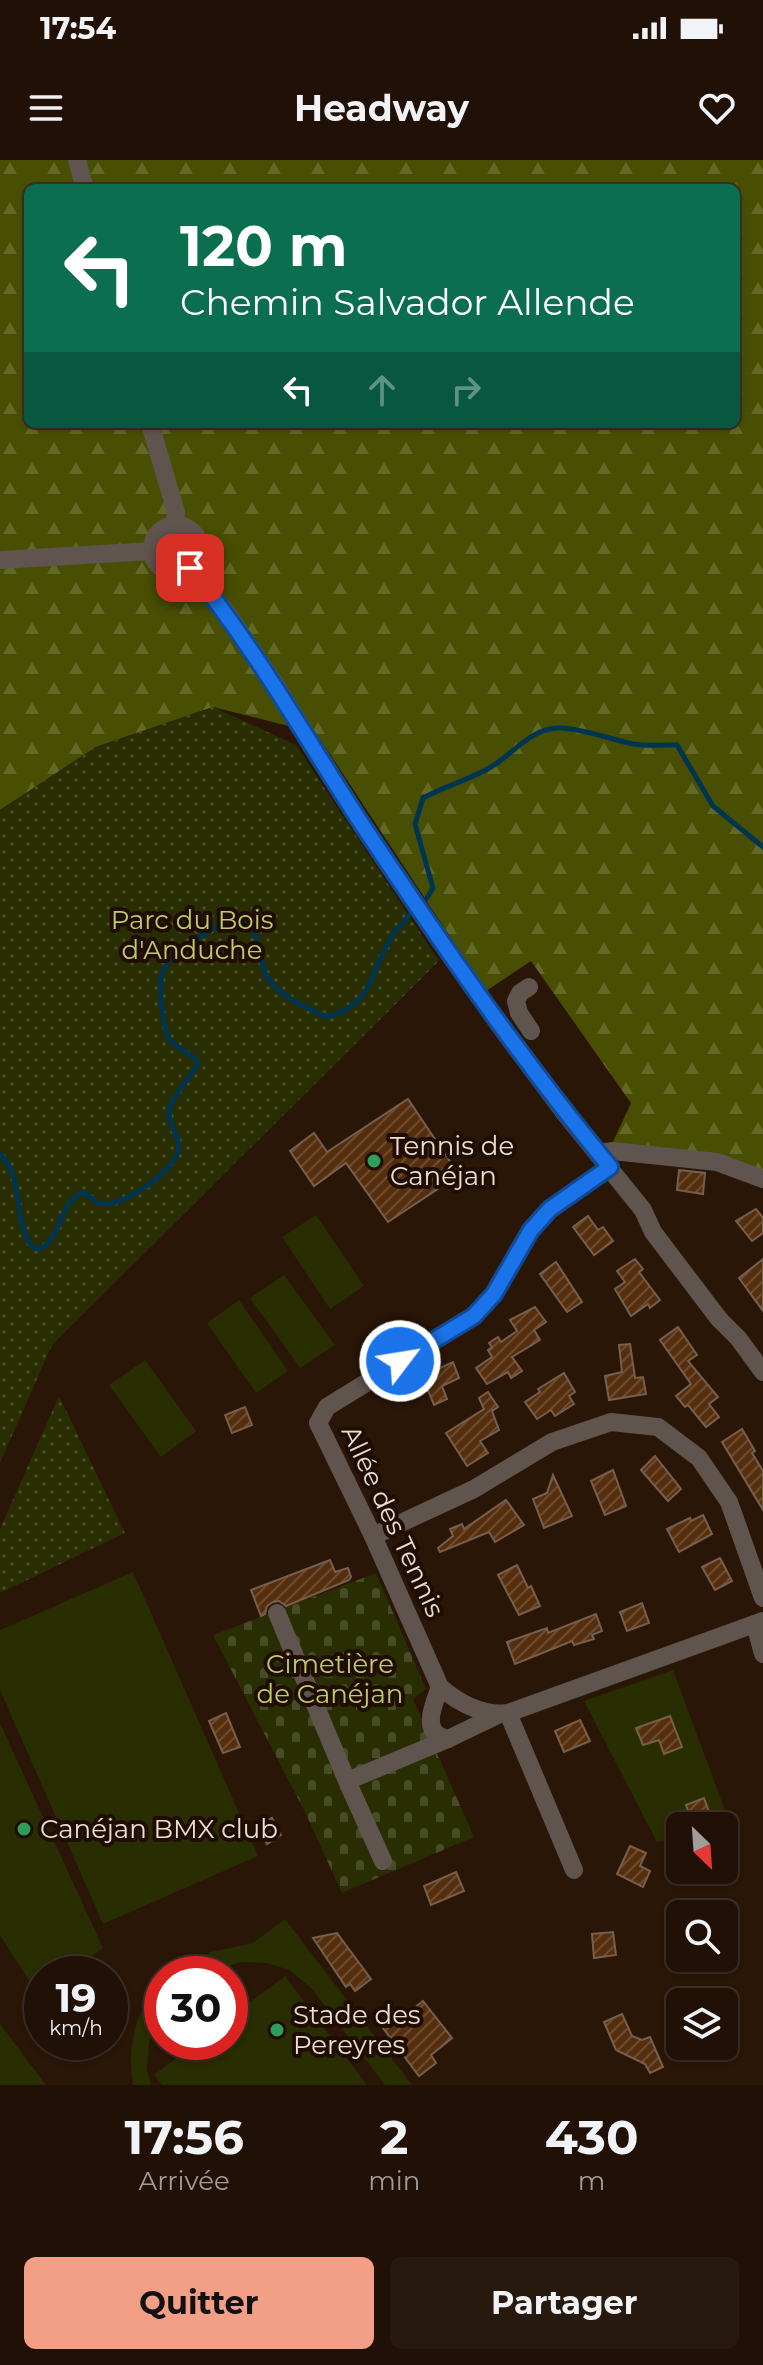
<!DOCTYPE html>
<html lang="fr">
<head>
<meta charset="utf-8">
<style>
  :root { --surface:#201005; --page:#28190f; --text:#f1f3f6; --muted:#a29d9a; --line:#3d3027; --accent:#f39f85 }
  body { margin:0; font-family:Montserrat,sans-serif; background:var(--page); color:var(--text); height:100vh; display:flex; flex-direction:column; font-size:30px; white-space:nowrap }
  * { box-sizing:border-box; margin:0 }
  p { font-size:26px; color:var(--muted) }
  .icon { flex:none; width:44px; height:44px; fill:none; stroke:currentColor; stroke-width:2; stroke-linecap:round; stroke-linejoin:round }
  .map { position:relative; height:1925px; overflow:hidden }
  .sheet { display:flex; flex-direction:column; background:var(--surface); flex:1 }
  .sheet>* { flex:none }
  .banner { position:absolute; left:24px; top:24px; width:716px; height:244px; border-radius:12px; box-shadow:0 2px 6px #0004,0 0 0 2px var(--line); background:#0b6e4f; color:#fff; overflow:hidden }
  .needle { width:52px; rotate:155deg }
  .tools { position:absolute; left:666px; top:1652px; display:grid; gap:16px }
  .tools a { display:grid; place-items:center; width:72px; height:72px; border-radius:12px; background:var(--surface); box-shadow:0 2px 6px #0004,0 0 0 2px var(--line); font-size:40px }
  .speed { position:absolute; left:24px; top:1796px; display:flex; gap:16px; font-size:40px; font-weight:700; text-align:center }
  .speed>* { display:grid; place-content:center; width:104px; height:104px; border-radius:50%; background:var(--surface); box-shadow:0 2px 6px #0004,0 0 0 2px var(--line); line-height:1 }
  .speed small { font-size:20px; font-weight:400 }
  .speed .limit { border:12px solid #d22; background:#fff; color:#111 }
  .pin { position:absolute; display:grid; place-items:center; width:68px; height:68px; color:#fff; margin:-34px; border-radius:16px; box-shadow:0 4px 12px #0006 }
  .me { position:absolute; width:88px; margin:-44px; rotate:59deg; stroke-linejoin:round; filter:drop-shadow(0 0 6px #0008) }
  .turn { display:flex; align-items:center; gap:28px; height:168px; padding:0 24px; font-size:36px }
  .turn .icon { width:104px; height:104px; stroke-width:2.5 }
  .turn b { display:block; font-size:56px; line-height:68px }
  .lanes { display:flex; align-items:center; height:76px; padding:0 24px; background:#0003; justify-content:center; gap:40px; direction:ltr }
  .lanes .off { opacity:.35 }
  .eta { display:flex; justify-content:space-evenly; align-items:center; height:136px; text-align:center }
  .eta b { font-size:48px; font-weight:700; line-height:56px }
  .primary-button { display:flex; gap:16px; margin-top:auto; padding:16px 24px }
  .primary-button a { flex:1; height:92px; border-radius:12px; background:var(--accent); color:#111; font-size:32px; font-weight:700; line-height:92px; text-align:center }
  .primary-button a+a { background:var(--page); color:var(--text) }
  .status { display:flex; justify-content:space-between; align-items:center; height:56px; padding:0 40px; background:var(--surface); direction:ltr }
  .status svg { height:22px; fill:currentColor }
  header { display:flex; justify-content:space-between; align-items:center; height:104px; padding:0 24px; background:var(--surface); font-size:36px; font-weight:700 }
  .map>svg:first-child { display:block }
  .green { fill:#282d02 }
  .forest { fill:url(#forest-firs); fill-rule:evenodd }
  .cemetery { fill:url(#cemetery-stones) }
  .park { fill:url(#park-dots) }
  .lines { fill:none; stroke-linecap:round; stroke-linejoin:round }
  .stream { stroke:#003551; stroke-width:5 }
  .building { fill:url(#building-hatch); stroke:#775f4e; stroke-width:2 }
  .minor { stroke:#60544f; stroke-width:18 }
  .route-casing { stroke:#114b97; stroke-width:20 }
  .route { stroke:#1a73e8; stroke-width:14 }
  .leisure-dot { fill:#2e9e5b; stroke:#200d01; stroke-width:3 }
  .labels { text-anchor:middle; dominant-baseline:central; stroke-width:8; stroke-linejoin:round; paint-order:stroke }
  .park-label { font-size:26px; fill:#becb6b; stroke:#200d01 }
  .poi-label { font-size:26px; fill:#ebddd3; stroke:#200d01; text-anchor:start }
  .street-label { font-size:26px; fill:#ebddd3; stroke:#200d01 }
</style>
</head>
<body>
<div class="status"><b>17:54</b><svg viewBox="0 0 49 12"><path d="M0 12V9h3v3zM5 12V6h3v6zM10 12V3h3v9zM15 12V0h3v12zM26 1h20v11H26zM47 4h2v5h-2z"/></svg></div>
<header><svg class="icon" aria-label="menu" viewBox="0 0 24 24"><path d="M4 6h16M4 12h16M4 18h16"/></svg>Headway<svg class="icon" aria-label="heart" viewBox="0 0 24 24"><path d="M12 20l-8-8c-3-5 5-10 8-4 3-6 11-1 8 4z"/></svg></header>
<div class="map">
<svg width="763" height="1925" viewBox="0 0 763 1925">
  <defs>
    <pattern id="forest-firs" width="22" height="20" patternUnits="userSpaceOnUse" patternTransform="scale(2)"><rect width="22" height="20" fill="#484f03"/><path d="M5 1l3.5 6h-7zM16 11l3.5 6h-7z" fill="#636827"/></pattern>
    <pattern id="cemetery-stones" width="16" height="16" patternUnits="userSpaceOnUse" patternTransform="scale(2)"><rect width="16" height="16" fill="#282d02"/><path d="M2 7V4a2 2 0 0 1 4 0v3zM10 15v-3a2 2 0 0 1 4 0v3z" fill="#474b26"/></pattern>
    <pattern id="park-dots" width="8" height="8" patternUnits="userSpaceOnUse" patternTransform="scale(2)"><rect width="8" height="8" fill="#282d02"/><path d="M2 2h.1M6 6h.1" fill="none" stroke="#474b26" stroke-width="1.8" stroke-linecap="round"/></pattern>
    <pattern id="building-hatch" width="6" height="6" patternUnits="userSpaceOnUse" patternTransform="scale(2)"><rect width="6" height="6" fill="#552e0d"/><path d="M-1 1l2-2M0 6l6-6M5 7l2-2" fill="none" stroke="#6e4c2f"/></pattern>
  </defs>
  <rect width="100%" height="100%" fill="#2a1607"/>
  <g class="green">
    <polygon points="316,1055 364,1126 330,1149 282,1077"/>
    <polygon points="284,1115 335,1185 300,1208 250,1138"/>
    <polygon points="239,1140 288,1211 256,1233 207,1163"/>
    <polygon points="145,1200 196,1271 161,1297 109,1225"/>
    <polygon points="133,1412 258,1696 103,1764 0,1530 0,1470"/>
    <polygon points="673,1510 730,1664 724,1667 680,1666 680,1678 657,1682 584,1541"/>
    <polygon points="0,1563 103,1788 67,1814 42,1814 42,1832 38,1835 0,1775"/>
    <polygon points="285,1759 412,1925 385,1925 312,1829 290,1810 266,1803 241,1802 207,1814 173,1814 211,1792 253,1783"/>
    <polygon points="285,1816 367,1925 162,1925 154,1915 197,1882 230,1882 230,1857"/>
    <path d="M162,1824V1854L149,1883L147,1909L151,1925H133C127,1889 134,1849 162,1824Z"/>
    <polygon points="0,1864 46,1925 0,1925"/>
  </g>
  <path class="forest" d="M0,0H763V1019L612,984L631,943L531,801L486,831L316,573L213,547L96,587L0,650ZM28,28H736V264H28Z"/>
  <polygon class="cemetery" points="376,1413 426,1529 413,1539 474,1677 342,1733 305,1652 213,1475"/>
  <g class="park">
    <polygon points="213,547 296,585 439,801 52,1185 0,1303 0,650 96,587"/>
    <polygon points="59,1236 125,1373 0,1433 0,1369"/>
  </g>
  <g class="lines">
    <g class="stream">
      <path d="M427,738L433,728L415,664L423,638C445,626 469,620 491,607C513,594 532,567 560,568C585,569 609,579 633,584C647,586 663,585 677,585L713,646L763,687"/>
      <path d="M0,994C26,1020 11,1061 33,1088L40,1089C63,1077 59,1040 84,1032C88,1035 94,1041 99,1043C120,1050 173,1012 178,991C182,975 163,962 171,944C178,929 191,917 198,903C191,892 177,889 170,880C164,872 164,859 162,850C156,804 166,800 202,776C213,769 227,756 241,761C262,769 258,799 266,815C278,837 306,847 327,857C374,844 368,816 390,780C395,771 403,763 410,754"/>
    </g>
  </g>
  <g class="building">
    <polygon points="408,939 459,1015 388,1062 346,1003 314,1026 290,991 314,973 327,992"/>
    <polygon points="679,1010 705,1013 703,1034 677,1030"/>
    <polygon points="756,1049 763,1058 763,1073 752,1081 736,1061"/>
    <polygon points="588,1056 598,1070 603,1067 613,1081 594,1095 573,1067"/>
    <polygon points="635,1099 643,1109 639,1112 660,1140 650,1148 648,1144 631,1156 615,1129 625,1122 617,1111"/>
    <polygon points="763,1099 763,1151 739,1118"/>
    <polygon points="556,1102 582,1142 567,1152 540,1114"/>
    <polygon points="535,1147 546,1162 534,1170 540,1180 512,1197 522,1211 511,1218 508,1212 487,1224 476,1208 492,1197 488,1190 492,1187 489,1183 498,1177 501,1182 517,1171 510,1160"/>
    <polygon points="678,1167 697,1195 688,1201 718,1237 709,1244 719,1257 706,1267 688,1245 685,1247 676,1236 691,1224 660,1180"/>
    <polygon points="630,1184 635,1218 643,1217 646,1234 609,1240 605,1216 622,1212 619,1185"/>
    <polygon points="453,1202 459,1218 442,1226 447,1239 434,1245 422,1216"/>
    <polygon points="564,1213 575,1232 569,1236 574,1244 555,1256 551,1250 537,1259 525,1242 540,1232 538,1229"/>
    <polygon points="488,1232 498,1247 492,1251 499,1270 480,1281 488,1293 467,1306 446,1273 484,1249 479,1238"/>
    <polygon points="245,1247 252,1265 232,1273 225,1255"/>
    <polygon points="742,1269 755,1291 752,1293 763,1311 763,1350 722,1282"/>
    <polygon points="655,1296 681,1329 668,1341 641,1310"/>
    <polygon points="613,1310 626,1346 605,1355 591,1321"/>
    <polygon points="553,1315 572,1356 544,1368 533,1339 547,1333"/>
    <polygon points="506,1340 524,1365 495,1382 489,1372 440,1392 438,1388 453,1376 450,1369 462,1364 464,1369"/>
    <polygon points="703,1355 712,1374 679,1392 667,1369 690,1358 691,1361"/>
    <polygon points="720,1398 732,1421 715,1430 702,1407"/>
    <polygon points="330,1400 335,1412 348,1408 351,1417 349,1420 286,1446 279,1441 273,1442 267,1446 265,1454 261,1456 251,1430"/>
    <polygon points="517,1405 528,1428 531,1426 540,1446 519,1455 498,1415"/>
    <polygon points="642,1443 649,1463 627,1471 620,1452"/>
    <polygon points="596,1454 602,1471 592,1475 594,1479 574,1485 572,1481 515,1504 507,1482 547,1468 548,1473"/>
    <polygon points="226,1553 240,1587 223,1593 209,1561"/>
    <polygon points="670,1556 682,1587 664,1594 659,1580 643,1585 636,1568"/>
    <polygon points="580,1560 590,1581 564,1592 555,1571"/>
    <polygon points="704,1638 712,1660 694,1666 686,1645"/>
    <polygon points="272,1658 281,1675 267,1684 257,1667"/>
    <polygon points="630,1686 646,1693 640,1706 650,1711 643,1727 617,1714"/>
    <polygon points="456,1712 464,1731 431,1745 424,1726"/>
    <polygon points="613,1772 616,1795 594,1798 592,1774"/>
    <polygon points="337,1773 371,1819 355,1831 350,1824 346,1827 313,1778"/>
    <polygon points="423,1841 452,1878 431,1895 436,1903 419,1916 380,1864 396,1850 402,1858"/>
    <polygon points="622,1854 632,1876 642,1880 650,1877 663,1907 650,1913 645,1904 616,1890 604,1862"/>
  </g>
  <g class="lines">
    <g class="minor">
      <polyline points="77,0 85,28"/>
      <polyline points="150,264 176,352 175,365"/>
      <circle cx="176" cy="389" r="24"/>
      <polyline points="0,400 152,391"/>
      <polyline points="190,408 229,456 273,521 364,667 497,862 563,951 643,1050 653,1072 719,1159 738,1178 763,1212"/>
      <polyline points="529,827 520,833 516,841 519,853 531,871"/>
      <polyline points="598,993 613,991 717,1002 763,1019"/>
      <path d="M610,1007L550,1049L531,1070L494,1134L474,1156L327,1247L318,1263L373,1376L440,1527C460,1544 482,1556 508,1553L763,1461"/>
      <polyline points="373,1376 474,1329 552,1282 611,1262 658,1267 699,1298 729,1342 763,1438"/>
      <polyline points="277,1453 347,1621 448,1579"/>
      <polyline points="755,1464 763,1494"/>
      <path d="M440,1527C433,1546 420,1573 448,1579L500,1554"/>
      <polyline points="508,1553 574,1710"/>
      <polyline points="347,1621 383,1701"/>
    </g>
  </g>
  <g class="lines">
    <defs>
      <path id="route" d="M190,408C256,489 306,579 363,666C441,783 520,898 610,1007L550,1049L531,1070L494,1134L474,1156L400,1201"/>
    </defs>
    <use href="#route" class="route-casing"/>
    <use href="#route" class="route"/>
  </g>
  <g class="leisure-dot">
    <circle cx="374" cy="1001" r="8"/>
    <circle cx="24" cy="1669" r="8"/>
    <circle cx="277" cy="1870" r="8"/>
  </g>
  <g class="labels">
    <g class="park-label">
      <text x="192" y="760">Parc du Bois<tspan x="192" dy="30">d'Anduche</tspan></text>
      <text x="330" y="1504">Cimetière<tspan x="330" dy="30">de Canéjan</tspan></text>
    </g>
    <g class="poi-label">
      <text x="390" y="986">Tennis de<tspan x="390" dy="30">Canéjan</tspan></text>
      <text x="40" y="1669">Canéjan BMX club</text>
      <text x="293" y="1855">Stade des<tspan x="293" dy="30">Pereyres</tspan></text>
    </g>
    <g class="street-label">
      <text transform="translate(393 1361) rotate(65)">Allée des Tennis</text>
    </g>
  </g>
</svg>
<div class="tools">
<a><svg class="needle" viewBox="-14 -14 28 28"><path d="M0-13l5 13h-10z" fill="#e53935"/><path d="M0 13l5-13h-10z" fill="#a29d9a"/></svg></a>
<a><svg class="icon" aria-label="search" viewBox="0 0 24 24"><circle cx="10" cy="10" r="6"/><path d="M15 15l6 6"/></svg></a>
<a><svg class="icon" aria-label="layers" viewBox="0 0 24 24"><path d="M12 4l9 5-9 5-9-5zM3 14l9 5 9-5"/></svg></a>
</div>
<div class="speed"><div>19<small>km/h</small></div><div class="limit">30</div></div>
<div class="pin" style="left:190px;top:408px;background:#d93025"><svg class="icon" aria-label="arrive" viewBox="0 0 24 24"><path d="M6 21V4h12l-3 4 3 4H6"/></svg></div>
<svg class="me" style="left:400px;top:1201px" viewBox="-20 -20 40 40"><circle r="17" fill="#1a73e8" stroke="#fff" stroke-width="3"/><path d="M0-11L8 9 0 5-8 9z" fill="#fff"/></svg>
<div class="banner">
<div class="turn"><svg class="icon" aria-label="left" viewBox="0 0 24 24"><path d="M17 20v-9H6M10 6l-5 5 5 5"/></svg><div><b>120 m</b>Chemin Salvador Allende</div></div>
<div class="lanes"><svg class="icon" aria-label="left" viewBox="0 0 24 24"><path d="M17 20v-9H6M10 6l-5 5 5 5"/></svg><svg class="icon off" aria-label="ahead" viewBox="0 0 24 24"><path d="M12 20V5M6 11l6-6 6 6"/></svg><svg class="icon off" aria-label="right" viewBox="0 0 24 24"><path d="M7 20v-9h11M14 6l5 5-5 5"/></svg></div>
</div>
</div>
<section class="sheet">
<div class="eta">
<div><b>17:56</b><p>Arrivée</p></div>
<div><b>2</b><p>min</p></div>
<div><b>430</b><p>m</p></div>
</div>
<div class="primary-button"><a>Quitter</a><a>Partager</a></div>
</section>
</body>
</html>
